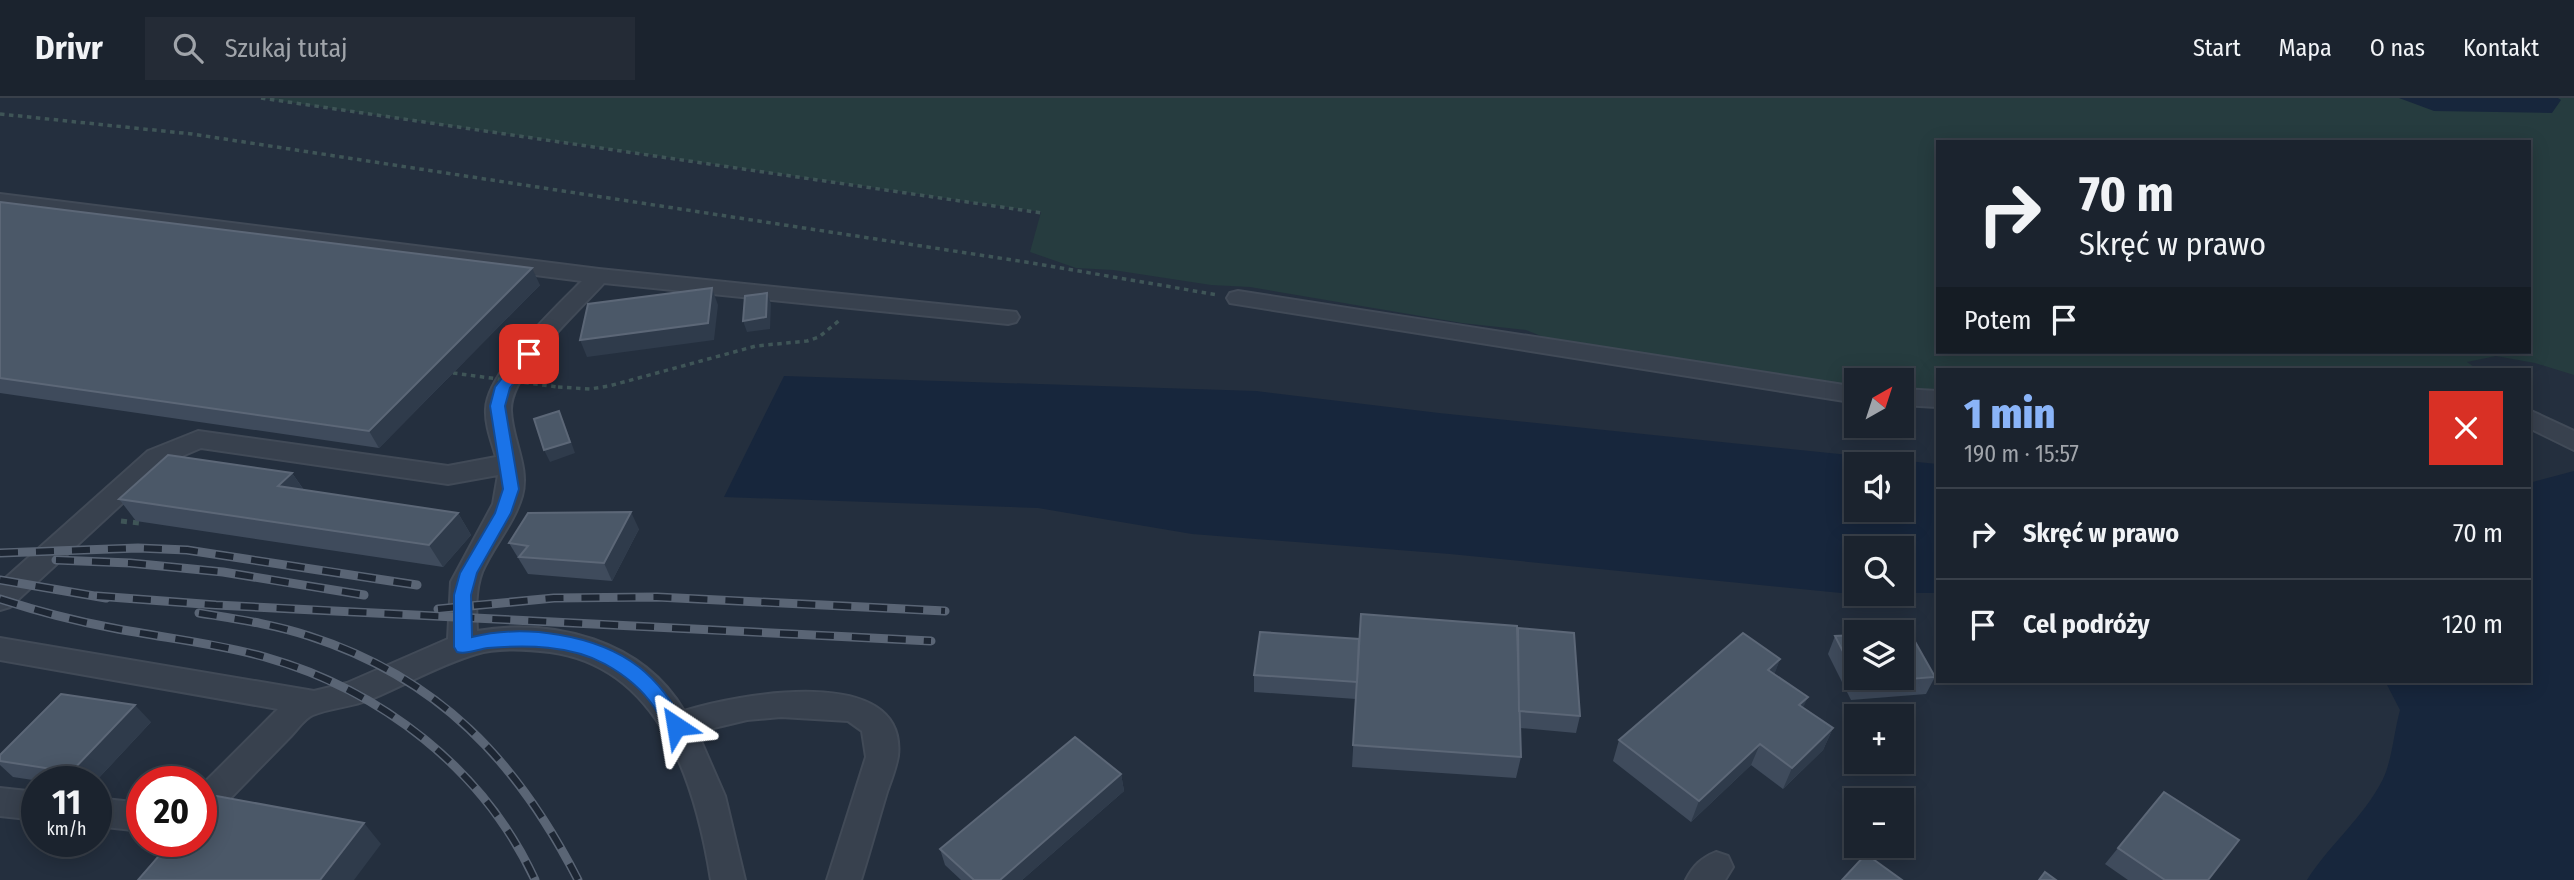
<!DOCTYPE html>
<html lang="pl">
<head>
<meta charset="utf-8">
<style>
  :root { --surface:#1b232e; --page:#242b36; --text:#f1f3f6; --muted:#a0a4aa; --line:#39404a; --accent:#8ab4f8 }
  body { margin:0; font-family:"Fira Sans Condensed",sans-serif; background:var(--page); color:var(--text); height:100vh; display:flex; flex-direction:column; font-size:26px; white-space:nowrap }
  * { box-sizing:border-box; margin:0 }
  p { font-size:23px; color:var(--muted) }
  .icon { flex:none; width:38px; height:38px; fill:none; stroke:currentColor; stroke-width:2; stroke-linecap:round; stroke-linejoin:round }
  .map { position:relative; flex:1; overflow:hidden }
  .drawer { position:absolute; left:1936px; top:270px; width:595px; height:315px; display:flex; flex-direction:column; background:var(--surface); border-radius:0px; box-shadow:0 4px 18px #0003,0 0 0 2px var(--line) }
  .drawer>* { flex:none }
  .banner { position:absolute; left:1936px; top:42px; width:595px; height:214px; border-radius:0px; box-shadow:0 4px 18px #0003,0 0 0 2px var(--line); background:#1b232e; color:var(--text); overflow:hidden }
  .needle { width:46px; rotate:39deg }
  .buttons { position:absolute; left:1844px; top:270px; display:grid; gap:14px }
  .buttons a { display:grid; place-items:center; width:70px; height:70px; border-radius:0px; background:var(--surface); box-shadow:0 4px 18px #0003,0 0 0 2px var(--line); font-size:35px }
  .speed { position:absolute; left:21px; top:668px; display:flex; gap:14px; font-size:35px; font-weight:700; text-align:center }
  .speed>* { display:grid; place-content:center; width:91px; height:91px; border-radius:50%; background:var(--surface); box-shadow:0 4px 18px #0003,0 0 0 2px var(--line); line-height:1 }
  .speed small { font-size:18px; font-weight:400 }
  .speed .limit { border:10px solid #d22; background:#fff; color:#111 }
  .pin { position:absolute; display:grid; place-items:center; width:60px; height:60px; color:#fff; margin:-30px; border-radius:14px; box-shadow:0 4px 10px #0006 }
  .me { position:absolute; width:77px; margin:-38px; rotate:327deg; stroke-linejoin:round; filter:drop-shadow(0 0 5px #0008) }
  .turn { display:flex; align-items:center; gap:24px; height:147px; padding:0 28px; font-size:32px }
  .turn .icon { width:91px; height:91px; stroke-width:2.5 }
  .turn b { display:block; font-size:49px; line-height:60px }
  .then { display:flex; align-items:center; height:66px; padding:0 28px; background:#0003; gap:14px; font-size:26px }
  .round { display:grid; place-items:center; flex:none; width:74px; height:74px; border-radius:0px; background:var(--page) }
  .head { display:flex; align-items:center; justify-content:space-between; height:119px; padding:0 28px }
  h1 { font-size:42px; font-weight:800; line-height:52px; color:var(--accent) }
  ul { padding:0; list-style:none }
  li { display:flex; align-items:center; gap:21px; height:91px; padding:0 28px; border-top:2px solid var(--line) }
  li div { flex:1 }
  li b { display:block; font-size:26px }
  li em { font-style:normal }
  header { display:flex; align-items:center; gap:42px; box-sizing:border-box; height:98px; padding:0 35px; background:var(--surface); border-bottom:2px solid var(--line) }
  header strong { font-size:33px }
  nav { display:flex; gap:38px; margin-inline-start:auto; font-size:24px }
  .search { width:490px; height:63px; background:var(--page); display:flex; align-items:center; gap:18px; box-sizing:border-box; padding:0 24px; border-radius:0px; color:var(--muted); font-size:26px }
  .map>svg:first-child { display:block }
  .green { fill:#263c3f; fill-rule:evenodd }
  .water { fill:#17263c; fill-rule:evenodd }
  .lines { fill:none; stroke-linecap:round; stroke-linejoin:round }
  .minor-casing { stroke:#414a57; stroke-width:4 }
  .path-far1 { stroke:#3f5557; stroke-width:3.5; stroke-dasharray:4.5 4.5; stroke-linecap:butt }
  .path { stroke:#3f5557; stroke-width:5; stroke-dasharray:6 6; stroke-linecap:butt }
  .minor { fill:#38414e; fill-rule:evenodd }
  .rail-casing { stroke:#5a6575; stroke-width:9 }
  .rail { stroke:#1d2633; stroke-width:6; stroke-dasharray:18; stroke-linecap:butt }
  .path-bridge { stroke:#3f5557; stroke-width:3.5; stroke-dasharray:4.5 4.5; stroke-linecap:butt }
  .wall { fill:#3f4b5c }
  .shaded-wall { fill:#2f3b4b }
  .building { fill:#4b5868; stroke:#5c6777; stroke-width:2 }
  .route { fill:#1a73e8; stroke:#114b97; stroke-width:2 }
</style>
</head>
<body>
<header>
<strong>Drivr</strong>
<div class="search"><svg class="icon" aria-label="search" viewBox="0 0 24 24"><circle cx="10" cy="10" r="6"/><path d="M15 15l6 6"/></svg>Szukaj tutaj</div>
<nav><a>Start</a><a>Mapa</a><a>O nas</a><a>Kontakt</a></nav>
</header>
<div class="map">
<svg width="2574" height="782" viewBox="0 0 2574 782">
  <rect width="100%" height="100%" fill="#242f3e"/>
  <path class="green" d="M261,0H2574V277L2535,265L2496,258L2467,264L2477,271H1937V303L1902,298V282H1857V292L1594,259L1526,232L1462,225L1250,189L1211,187L1113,172L1076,170L1030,154L1041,114ZM1937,44H2529V254H1937Z"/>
  <g class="water">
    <polygon points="2399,0 2558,0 2561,2 2552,15 2434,13"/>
    <path d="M784,278L1256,293L1439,315L1937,366V495H1902V450H1857V495H1841L1450,456L1192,436L1038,410L724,399ZM1857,366H1902V411H1857Z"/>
    <path d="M2574,373V782H2307C2329,747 2364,719 2383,681C2392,662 2394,634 2400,612L2385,583H2529V385Z"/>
  </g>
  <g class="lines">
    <defs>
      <g id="minor">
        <path d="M0,96L599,171L1016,214L1019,219L1016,224L1008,226L604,185C579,213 509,275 511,313C512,342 530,369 522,398C514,426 493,448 482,474C475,493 476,513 477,533C554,520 642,542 684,613C734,597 908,563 898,658C896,670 891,683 887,694C878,724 870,753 861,782H827L866,659L862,633L848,623L781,619L747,622L697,634L725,698L745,782H711C696,687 661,569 550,554C526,551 499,549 476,556C439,567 405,587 369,602C351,609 330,610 313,617C305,620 296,633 290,639C264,666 238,692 212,719L201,723V688L278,611L0,562V540L314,593L347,585L448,541L451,484L493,406L498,377L448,386L201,350L166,365L10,509L0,512V485L148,353L198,333L448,368L496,359C492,344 485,327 486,311C487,274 556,209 582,183L0,108Z"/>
        <polygon points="1238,193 1857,289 1857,305 1230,205 1227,200 1230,195"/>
        <polygon points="1902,291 1937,293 1937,309 1902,307"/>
        <polygon points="2529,312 2574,333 2574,352 2529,330"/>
        <polygon points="0,690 37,694 37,722 0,718"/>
        <polygon points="96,700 142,705 142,733 96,728"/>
        <path d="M1716,754L1728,758L1733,769L1725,782H1686C1693,768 1701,760 1716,754Z"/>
      </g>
    </defs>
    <use href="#minor" class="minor-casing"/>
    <g class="path-far1">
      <polyline points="261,0 1042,115"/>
      <polyline points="0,16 192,36 1032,165 1218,197"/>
      <polyline points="558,289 590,291 609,288 756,248 807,243 819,239 841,221"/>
    </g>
    <polyline class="path" points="121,423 139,425"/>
    <use href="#minor" class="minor"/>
    <defs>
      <g id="rail">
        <polyline points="0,455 138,450 187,452 417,487"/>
        <polyline points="56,462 130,465 223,474 364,497"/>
        <polyline points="0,482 106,500"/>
        <polyline points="97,498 216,507 931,543"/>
        <path d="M0,501C37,513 75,523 113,530C164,540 215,545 265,559C381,592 484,671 535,782"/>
        <polyline points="438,511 554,500 657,499 945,513"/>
        <path d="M199,515C236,521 273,526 309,538C439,580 517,663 578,782"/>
      </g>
    </defs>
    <use href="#rail" class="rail-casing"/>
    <use href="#rail" class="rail"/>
    <polyline class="path-bridge" points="453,275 558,289"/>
  </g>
  <g class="wall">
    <polygon points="0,104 540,187 379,350 0,295"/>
    <polygon points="292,375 304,392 458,415 471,437 443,469 136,423 119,401"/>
    <polygon points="639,431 612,483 528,476 509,445"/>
    <polygon points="1361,516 1580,618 1576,635 1520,630 1521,659 1516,680 1352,669"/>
    <polygon points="1835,538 1935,579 1926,596 1851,602 1828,556"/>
    <polygon points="1359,541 1356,601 1254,594 1254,577"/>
    <polygon points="1780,561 1774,576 1803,610 1833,630 1823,652 1783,691 1751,667 1691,724 1613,663 1619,642"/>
    <polygon points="151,624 95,684 46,684 13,679 0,667 0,657"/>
    <polygon points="1121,676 1124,693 1022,782 961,782 945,767 940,751"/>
    <polygon points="2118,750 2208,782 2128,782 2105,766"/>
  </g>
  <g class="shaded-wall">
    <polygon points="532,170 540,187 379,350 369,333"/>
    <polygon points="712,190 718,207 714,242 587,259 580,242"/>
    <polygon points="767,195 771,206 770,231 747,234 743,223"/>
    <polygon points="559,313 564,324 575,355 550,364 544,352"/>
    <polygon points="292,375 307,397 278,388"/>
    <polygon points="631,414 639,431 612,483 604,465"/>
    <polygon points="458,415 471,437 443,469 429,447"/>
    <polygon points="1780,561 1772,583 1768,572"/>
    <polygon points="1808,599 1798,621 1799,607"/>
    <polygon points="135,607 151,624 95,684 81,684 71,674"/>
    <polygon points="1833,630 1823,652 1783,691 1792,670"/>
    <polygon points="1760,646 1751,667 1691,724 1699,703"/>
    <polygon points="1121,676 1124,693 1022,782 1000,782"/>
    <polygon points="364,725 381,746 354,782 320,782"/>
  </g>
  <g class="building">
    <polygon points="0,104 532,170 369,333 0,280"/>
    <polygon points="712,190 708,225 580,242 588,206"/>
    <polygon points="767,195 766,219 743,223 745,198"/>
    <polygon points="559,313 570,344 544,352 534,321"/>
    <polygon points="168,357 292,375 278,388 458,415 429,447 119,401"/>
    <polygon points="631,414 604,465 519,459 528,448 509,445 528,415"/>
    <polygon points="1361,516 1517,528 1521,659 1353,647"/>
    <polygon points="1518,530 1574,535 1580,618 1519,613"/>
    <polygon points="1909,533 1935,579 1859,585 1835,538 1857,537 1857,579 1902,579 1902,534 1898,534"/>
    <polygon points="1260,534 1359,541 1357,584 1254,577"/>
    <polygon points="1743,535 1780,561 1768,572 1808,599 1799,607 1833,630 1792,670 1760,646 1699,703 1619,642"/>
    <polygon points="61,596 135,607 71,674 0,663 0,657"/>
    <polygon points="1075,639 1121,676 1000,782 974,782 940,751"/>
    <polygon points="2164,694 2239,742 2208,782 2165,782 2118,750"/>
    <polygon points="211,697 364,725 320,782 138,782 171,744 201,744 201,709"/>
    <polygon points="1866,756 1902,782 1842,782"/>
    <polygon points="2045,774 2056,782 2039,782"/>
  </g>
  <path class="route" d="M529,251L536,256L510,290L505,308L519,391L511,415L477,475L471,497L472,539C524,526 596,536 639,569C658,584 674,606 685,628L683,634C677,636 673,637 668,632C662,625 659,616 654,609C642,591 623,576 605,566C570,547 527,547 488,550C478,551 467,557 457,554L454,549V497L460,475L495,415L503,391L490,308L495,289L524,252Z"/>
</svg>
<div class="buttons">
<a><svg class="needle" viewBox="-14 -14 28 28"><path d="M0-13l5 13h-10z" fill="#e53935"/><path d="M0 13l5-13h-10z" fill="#a0a4aa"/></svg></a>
<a><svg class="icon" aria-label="sound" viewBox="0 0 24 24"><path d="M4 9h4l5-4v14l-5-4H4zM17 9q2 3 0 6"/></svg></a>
<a><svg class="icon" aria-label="search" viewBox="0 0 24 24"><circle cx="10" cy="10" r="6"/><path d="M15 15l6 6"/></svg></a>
<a><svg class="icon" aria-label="layers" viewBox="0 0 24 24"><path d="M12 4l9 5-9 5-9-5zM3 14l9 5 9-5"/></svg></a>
<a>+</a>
<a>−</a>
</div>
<div class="speed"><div>11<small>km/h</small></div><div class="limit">20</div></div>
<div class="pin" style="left:529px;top:256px;background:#d93025"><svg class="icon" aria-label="arrive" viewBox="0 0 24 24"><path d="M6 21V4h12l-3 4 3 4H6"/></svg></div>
<svg class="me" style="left:676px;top:628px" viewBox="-20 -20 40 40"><path d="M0-17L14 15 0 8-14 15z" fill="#1a73e8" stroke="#fff" stroke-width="4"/></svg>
<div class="banner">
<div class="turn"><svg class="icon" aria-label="right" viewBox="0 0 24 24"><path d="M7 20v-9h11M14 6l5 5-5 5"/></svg><div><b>70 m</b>Skręć w prawo</div></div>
<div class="then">Potem<svg class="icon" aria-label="arrive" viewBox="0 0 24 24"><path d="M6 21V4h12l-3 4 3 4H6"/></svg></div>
</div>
<section class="drawer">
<div class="head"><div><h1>1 min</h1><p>190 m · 15:57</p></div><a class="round" style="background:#d93025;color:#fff"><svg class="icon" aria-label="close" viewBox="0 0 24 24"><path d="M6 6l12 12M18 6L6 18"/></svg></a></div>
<ul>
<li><svg class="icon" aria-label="right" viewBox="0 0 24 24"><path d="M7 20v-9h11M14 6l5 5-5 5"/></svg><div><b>Skręć w prawo</b></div><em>70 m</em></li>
<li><svg class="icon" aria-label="arrive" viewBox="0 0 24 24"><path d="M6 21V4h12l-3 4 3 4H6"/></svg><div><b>Cel podróży</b></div><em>120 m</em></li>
</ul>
</section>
</div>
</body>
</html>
